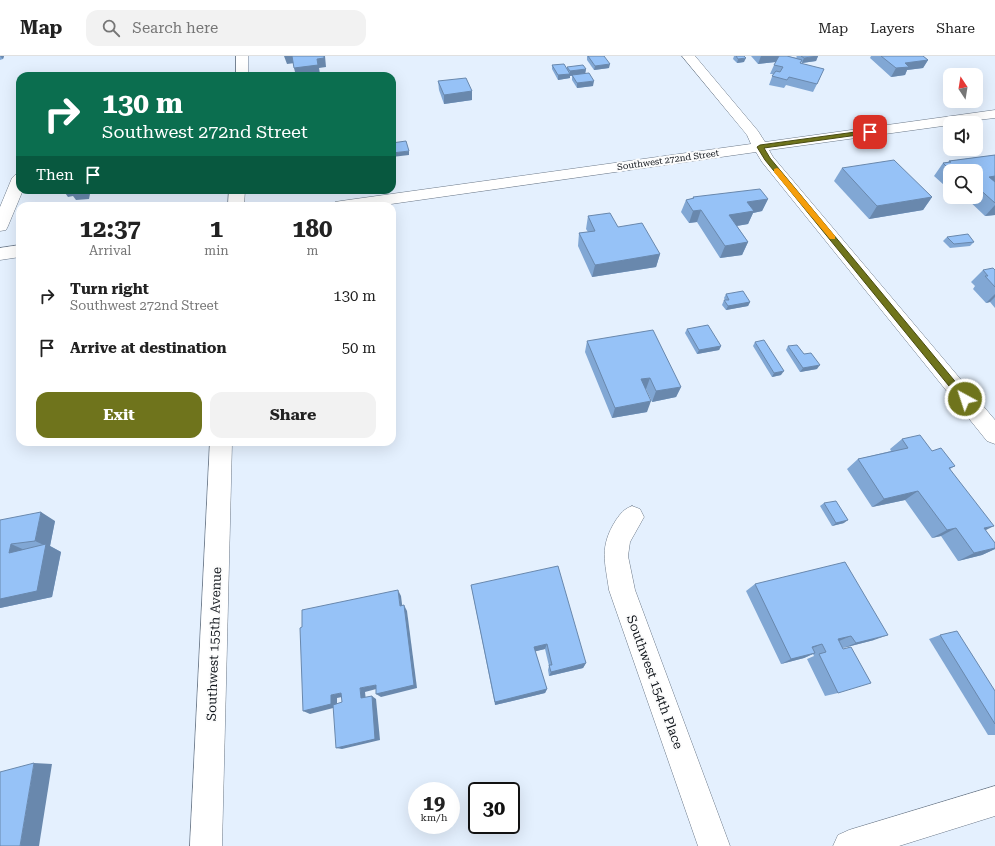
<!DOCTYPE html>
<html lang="en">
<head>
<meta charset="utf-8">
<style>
  :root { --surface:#fff; --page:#f2f2f2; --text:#222; --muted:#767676; --line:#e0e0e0; --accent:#6f741c }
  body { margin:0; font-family:"Roboto Serif",serif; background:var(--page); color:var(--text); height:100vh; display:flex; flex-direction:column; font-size:15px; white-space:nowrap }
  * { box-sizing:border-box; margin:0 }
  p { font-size:13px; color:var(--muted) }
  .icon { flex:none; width:22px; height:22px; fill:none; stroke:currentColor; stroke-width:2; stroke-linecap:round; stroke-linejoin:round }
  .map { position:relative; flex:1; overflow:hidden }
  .sheet { position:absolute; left:16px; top:146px; width:380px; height:244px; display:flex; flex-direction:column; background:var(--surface); border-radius:12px; box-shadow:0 4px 16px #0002 }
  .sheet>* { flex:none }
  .banner { position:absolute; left:16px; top:16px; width:380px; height:122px; border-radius:12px; box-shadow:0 4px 16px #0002; background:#0b6e4f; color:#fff; overflow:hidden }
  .needle { width:26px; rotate:348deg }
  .tools { position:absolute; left:943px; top:12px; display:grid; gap:8px }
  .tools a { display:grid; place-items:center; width:40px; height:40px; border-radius:8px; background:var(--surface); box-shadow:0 4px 16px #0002; font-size:20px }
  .speed { position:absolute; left:408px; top:726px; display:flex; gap:8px; font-size:20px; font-weight:700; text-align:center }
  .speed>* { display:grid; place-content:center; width:52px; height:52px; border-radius:50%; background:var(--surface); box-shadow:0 4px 16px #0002; line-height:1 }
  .speed small { font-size:10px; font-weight:400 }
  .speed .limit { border:2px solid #111; border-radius:6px; background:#fff; color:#111 }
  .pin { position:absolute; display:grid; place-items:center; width:34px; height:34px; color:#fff; margin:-17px; border-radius:8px; box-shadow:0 2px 6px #0006 }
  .me { position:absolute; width:44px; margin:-22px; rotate:320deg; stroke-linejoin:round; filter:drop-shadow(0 0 3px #0008) }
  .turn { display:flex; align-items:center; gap:14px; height:84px; padding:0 20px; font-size:18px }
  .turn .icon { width:52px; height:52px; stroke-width:2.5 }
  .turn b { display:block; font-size:28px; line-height:34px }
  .then { display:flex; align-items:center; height:38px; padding:0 20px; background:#0003; gap:8px; font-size:15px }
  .eta { display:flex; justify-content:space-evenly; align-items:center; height:68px; text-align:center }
  .eta b { font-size:24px; font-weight:700; line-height:28px }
  .primary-button { display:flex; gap:8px; margin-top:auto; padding:8px 20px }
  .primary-button a { flex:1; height:46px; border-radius:12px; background:var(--accent); color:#fff; font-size:16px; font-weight:700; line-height:46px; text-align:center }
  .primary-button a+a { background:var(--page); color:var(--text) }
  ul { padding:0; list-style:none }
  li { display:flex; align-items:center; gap:12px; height:52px; padding:0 20px }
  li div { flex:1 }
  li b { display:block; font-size:15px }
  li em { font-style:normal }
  header { display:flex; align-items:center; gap:24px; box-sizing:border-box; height:56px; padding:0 20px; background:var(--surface); border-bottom:1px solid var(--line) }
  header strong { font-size:19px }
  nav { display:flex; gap:22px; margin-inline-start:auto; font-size:14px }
  .search { width:280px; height:36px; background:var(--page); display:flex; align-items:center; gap:10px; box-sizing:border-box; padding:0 14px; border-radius:12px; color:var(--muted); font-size:15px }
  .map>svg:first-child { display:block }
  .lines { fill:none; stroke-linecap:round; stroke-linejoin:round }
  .minor-casing { stroke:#6c7989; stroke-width:1 }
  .minor { fill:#fff; fill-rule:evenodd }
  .wall { fill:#81a7d4 }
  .shaded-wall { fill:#6988ad }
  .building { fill:#96c2f7; stroke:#6988ad }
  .route { fill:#6f741c; stroke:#484b12 }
  .slow { fill:#f59e0b }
  .labels { text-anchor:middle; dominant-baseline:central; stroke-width:4; stroke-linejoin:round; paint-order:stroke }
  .far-street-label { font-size:9px; fill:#10151b; stroke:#fcfcfc }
  .near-street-label { font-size:13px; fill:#10151b; stroke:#fcfcfc }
</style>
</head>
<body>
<header>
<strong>Map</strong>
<div class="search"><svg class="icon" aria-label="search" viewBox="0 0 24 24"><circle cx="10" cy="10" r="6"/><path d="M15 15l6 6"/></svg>Search here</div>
<nav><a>Map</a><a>Layers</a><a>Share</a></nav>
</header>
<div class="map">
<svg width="995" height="790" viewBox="0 0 995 790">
  <rect width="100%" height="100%" fill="#e4f0fe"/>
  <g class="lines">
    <defs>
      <g id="minor">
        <rect x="236" y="0" width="12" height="20"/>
        <polygon points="682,0 695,0 758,75 765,86 995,54 995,62 950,67 950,69 769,94 773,101 995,364 995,388 987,385 762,106 756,96 377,150 333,150 335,146 341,145 751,88 747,79"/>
        <polygon points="20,117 20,134 23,134 8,170 6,174 0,175 0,151 12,122 15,119"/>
        <polygon points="229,134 245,134 244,150 228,150"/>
        <polygon points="20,189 20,201 0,204 0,192"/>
        <polygon points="210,386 232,386 222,790 190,790"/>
        <path d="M632,450L640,453L644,461L630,486L628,500L635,534L730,790H698L609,534C605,505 599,491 616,464C621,457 624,453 632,450Z"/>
        <polygon points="995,730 995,760 899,790 833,790 838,779 849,774"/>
      </g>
    </defs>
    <use href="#minor" class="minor-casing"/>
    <use href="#minor" class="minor"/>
  </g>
  <g class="wall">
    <polygon points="0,0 4,0 3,3 0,4"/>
    <polygon points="587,0 604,0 609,12 594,14 587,4"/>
    <polygon points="734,0 744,0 744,6 737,7 733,3"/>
    <polygon points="751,0 787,0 797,2 796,1 797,0 818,0 816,5 802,7 801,6 801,8 820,22 813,36 786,29 784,32 769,29 773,18 770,18 774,9 776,6 758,8"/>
    <polygon points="871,0 923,0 928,4 923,12 907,14 905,19 891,21 870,2"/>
    <polygon points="552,9 567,12 567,11 586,13 585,18 570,20 570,22 558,24 552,13"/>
    <polygon points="572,19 593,30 577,32 572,24"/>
    <polygon points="438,25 472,35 472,44 444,48 439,34"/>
    <polygon points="995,99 995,159 985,160 965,141 976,141 976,115 950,115 950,128 944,129 934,120 943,107 948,106 949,105"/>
    <polygon points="842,112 932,141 923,154 869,163 834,125"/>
    <polygon points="693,141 768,143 762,155 753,157 748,168 737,170 748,186 742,199 720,202 697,166 689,167 681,156 686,144 692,143"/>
    <polygon points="588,160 618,171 660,198 656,211 592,221 578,190 579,177 588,176 586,173"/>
    <polygon points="947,181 974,186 970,190 950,192 943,185"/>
    <polygon points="983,214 995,214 995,252 990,246 986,247 973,233 975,230 971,226"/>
    <polygon points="726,238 750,246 748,250 726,254 722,249 724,244 725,244 724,242"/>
    <polygon points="687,273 721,290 719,294 697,298 685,277"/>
    <polygon points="587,285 681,331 676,341 652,346 646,333 645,333 647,356 612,362 585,296"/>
    <polygon points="755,286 781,319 772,321 753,290"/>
    <polygon points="788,290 804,298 817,313 800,316 786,294"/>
    <polygon points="902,383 932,395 955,410 950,413 985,474 995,487 995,493 982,499 958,505 941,480 932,482 905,444 872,451 847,413 858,403 891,395 890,393"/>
    <polygon points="824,447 844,467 832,470 820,450"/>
    <polygon points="0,464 55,465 50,490 61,496 52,541 0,552"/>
    <polygon points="755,528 874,584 843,592 838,637 825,640 807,603 814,600 813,598 804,602 781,608 746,535"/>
    <polygon points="471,529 586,607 583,612 549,620 548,614 549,610 545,593 535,595 547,633 545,637 495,649"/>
    <polygon points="940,579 995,635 995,679 988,679 929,583"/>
  </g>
  <g class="shaded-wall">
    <polygon points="0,0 4,0 3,3"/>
    <polygon points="284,0 293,0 295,7 287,8"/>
    <polygon points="324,0 325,0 326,11 319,12 320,18 296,20 294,12"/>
    <polygon points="761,0 786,0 784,5 758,8"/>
    <polygon points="818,0 816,5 802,7 804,2"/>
    <polygon points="746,2 744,6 737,7 738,3"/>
    <polygon points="928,4 923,12 907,14 905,19 891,21 896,12 905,7"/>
    <polygon points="610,8 609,12 594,14 595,10"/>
    <polygon points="586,13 585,18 570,20 570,22 558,24 558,19 570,18 570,15"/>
    <polygon points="594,25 593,30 577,32 577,27"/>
    <polygon points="472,35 472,44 444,48 444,39"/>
    <polygon points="409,95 409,99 392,101 392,97"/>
    <polygon points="995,115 995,131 989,121"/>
    <polygon points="950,121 950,128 944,129"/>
    <polygon points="63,134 101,134 100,137 90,138 89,143 76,144 73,140 68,141"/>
    <polygon points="932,141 923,154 869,163 877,150"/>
    <polygon points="768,143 762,155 753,157 748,168 724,172 729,159 747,146"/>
    <polygon points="995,149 995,159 985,160"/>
    <polygon points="701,154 697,166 689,167 693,155"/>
    <polygon points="748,186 742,199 720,202 725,190"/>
    <polygon points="660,198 656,211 592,221 595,209"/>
    <polygon points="995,238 995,241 990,246 986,247"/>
    <polygon points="750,246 748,250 726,254 728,250"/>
    <polygon points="721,290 719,294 697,298 699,294"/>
    <polygon points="820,309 817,313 800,316 803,312"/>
    <polygon points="784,315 781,319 772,321 774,317"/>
    <polygon points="650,322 646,333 637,334 641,323"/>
    <polygon points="681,331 676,341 652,346 656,335"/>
    <polygon points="651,345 647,356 612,362 615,352"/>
    <polygon points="918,435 905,444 872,451 884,443"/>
    <polygon points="41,456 55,465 50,490 61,496 52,541 0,552 0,543 46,490 35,485"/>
    <polygon points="848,464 844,467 832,470 836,467"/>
    <polygon points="994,470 978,478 984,472"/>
    <polygon points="956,472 941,480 932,482 947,474"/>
    <polygon points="11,488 27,495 9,497"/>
    <polygon points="995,492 995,493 982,499 958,505 974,497"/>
    <polygon points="398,534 401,540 403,556 400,550"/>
    <polygon points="404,549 407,555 417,632 381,641 376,638"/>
    <polygon points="888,579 874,584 843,592 856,587"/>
    <polygon points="851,580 839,585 838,583"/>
    <polygon points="547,588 545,593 533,596 534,591"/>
    <polygon points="822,588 810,593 812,591"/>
    <polygon points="815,597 804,602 781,608 791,603"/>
    <polygon points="586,607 583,612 549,620 551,616"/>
    <polygon points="376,629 380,632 365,636 366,645 361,642 360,632"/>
    <polygon points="547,633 545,637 495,649 495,646"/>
    <polygon points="341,637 347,640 337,642 337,651 310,658 303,655 331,639"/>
    <polygon points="372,640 376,643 380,684 342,693 336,692"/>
    <polygon points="34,707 52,708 39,790 20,790"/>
  </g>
  <g class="building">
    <polygon points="292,0 324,0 324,2 317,3 318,9 294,12"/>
    <polygon points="588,0 604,0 610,8 595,10"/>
    <polygon points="736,0 744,0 746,2 738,3"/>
    <polygon points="779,0 787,0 802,4 800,7 824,13 817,28 789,21 787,24 772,20 776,15 780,16 783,11 774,9"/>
    <polygon points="801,0 818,0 804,2"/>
    <polygon points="881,0 923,0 928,4 905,7 909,11 896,12"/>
    <polygon points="564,8 570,18 558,19 552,9"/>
    <polygon points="583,9 586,13 570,15 567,11"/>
    <polygon points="589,17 594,25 577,27 572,19"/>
    <polygon points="466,22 472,35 444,39 438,25"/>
    <polygon points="406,85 409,95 392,97 392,87"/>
    <polygon points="995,99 995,120 989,121 995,126 995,147 976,130 976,115 951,115 943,107 951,106 949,105"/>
    <polygon points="894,104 932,141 877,150 842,112"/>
    <polygon points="760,133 768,143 747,146 754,155 729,159 748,186 725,190 701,154 693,155 686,144 694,142 693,141"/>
    <polygon points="70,134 83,134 70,136"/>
    <polygon points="610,157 618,171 642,167 660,198 595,209 579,177 595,175 588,160"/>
    <polygon points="968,178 974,186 954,188 947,181"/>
    <polygon points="993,212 995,214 995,231 985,220 988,220 983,214"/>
    <polygon points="743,235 750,246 728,250 724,244 729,244 726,238"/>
    <polygon points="708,269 721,290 699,294 687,273"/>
    <polygon points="653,274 681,331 656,335 650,322 641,323 651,345 615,352 587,285"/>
    <polygon points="764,284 784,315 774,317 755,286"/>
    <polygon points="797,289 804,298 811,297 820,309 803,312 788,290"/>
    <polygon points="920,379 932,395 941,392 955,410 949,412 994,470 984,472 995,487 995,492 974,497 956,472 947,474 918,435 884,443 858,403 908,392 902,383"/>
    <polygon points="836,445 848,464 836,467 824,447"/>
    <polygon points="41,456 35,485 11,488 9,497 46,488 37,535 0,543 0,464"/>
    <polygon points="845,506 888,579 856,587 851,580 838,583 843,593 851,591 871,627 838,637 819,598 826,596 822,588 812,591 815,597 791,603 755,528"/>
    <polygon points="558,510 586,607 551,616 549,609 552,609 547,588 534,591 547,633 495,646 471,529"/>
    <polygon points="398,534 400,550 404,549 414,629 376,638 376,629 360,632 361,642 372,640 375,683 336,692 333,649 342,646 341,637 331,639 331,648 303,655 300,572 302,571 302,554"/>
    <polygon points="957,575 995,635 995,668 940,579"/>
    <polygon points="34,707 20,790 0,790 0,716"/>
  </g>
  <polygon class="route" points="870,74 872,74 872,77 764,92 770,102 968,341 970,343 968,346 962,346 765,104 757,91 760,89"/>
  <polygon class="slow" points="777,112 779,113 835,180 835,183 830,183 774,116 774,113"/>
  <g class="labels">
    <g class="far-street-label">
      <text transform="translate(668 104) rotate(-8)">Southwest 272nd Street</text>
    </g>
    <g class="near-street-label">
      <text transform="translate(214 588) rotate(-88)">Southwest 155th Avenue</text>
      <text transform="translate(655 626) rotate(70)">Southwest 154th Place</text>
    </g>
  </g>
</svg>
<div class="tools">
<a><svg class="needle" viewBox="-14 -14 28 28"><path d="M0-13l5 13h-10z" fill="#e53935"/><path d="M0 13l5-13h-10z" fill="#767676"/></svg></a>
<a><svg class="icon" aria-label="sound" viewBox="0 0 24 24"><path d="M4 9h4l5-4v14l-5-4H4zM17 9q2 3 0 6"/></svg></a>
<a><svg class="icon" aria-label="search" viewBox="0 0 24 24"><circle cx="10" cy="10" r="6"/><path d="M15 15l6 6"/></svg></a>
</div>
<div class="speed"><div>19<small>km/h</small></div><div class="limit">30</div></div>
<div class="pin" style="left:870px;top:76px;background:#d93025"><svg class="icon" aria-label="arrive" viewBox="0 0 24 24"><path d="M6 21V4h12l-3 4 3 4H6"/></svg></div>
<svg class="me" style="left:965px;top:343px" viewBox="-20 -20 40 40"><circle r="17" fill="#6f741c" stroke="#fff" stroke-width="3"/><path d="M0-11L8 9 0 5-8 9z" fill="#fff"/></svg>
<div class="banner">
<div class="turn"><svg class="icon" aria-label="right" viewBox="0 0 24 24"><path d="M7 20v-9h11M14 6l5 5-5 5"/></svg><div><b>130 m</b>Southwest 272nd Street</div></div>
<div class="then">Then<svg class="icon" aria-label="arrive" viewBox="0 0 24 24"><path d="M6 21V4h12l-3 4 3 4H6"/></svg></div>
</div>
<section class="sheet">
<div class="eta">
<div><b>12:37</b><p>Arrival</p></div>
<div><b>1</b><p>min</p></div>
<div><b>180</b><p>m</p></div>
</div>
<ul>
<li><svg class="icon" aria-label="right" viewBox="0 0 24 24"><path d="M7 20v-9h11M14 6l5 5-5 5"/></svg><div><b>Turn right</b><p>Southwest 272nd Street</p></div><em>130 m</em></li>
<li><svg class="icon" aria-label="arrive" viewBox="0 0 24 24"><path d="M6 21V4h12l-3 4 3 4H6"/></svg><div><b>Arrive at destination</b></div><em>50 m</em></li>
</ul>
<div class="primary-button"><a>Exit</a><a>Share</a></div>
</section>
</div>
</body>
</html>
